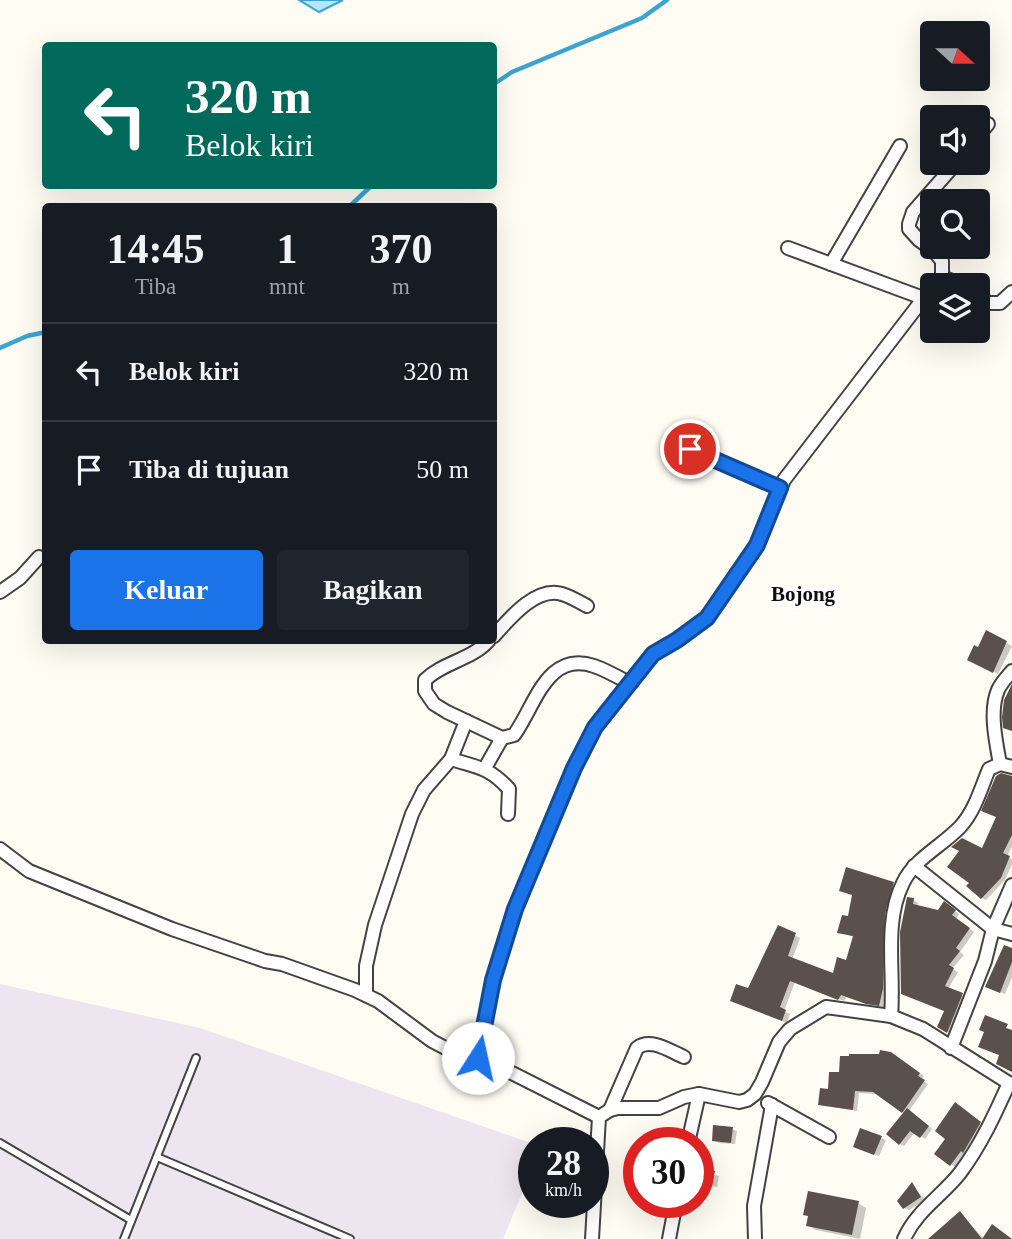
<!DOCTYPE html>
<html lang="id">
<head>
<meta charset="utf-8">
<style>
  :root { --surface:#171b24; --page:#20242c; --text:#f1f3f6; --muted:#9ea1a6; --line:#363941; --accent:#1a73e8 }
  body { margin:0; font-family:"Times New Roman",serif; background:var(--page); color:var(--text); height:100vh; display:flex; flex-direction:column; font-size:26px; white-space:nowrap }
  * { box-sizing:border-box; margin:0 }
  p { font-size:23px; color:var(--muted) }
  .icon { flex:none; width:38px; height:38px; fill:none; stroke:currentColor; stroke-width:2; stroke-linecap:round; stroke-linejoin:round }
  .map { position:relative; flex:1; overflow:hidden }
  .side { position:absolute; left:42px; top:203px; width:455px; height:441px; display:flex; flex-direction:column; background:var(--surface); border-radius:7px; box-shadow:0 7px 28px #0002 }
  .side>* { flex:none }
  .guide { position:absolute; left:42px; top:42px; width:455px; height:147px; border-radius:7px; box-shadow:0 7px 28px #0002; background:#00695c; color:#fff; overflow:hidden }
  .needle { width:46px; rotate:111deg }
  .fabs { position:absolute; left:920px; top:21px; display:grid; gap:14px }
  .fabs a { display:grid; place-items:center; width:70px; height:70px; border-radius:7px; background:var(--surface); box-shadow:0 7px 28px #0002; font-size:35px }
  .speed { position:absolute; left:518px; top:1127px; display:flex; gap:14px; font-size:35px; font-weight:700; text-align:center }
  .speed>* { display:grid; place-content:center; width:91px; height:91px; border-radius:50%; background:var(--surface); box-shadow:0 7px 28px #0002; line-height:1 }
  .speed small { font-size:18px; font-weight:400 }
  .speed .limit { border:10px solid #d22; background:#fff; color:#111 }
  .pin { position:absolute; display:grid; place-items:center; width:60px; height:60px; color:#fff; margin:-30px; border:4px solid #fff; border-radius:50%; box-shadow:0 2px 7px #0007 }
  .me { position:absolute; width:77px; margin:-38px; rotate:10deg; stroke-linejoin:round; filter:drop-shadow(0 0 5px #0008) }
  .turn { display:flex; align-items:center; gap:24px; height:147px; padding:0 28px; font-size:32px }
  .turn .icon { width:91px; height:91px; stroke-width:2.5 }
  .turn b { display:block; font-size:49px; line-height:60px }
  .eta { display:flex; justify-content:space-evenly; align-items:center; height:119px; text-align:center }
  .eta b { font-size:42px; font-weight:600; line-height:49px }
  .cta { display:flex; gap:14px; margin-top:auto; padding:14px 28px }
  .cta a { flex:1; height:80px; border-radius:7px; background:var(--accent); color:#fff; font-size:28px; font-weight:600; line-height:80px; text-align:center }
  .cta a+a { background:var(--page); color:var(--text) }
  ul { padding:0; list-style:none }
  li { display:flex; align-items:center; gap:21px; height:98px; padding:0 28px; border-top:2px solid var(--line) }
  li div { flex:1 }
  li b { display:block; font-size:26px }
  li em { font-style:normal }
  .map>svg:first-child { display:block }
  .industrial { fill:#ede5ef }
  .water { fill:#b6e6f8; stroke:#3ba4d2; stroke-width:2 }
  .shadow { fill:#0003 }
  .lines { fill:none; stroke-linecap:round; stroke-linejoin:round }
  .stream { stroke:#3ba4d2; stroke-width:4.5 }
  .building { fill:#5a504c }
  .lane-casing { stroke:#434343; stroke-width:10 }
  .street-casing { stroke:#434343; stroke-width:16 }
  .lane { stroke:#fff; stroke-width:6 }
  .street { stroke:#fff; stroke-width:12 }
  .route-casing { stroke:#114b97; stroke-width:18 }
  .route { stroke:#1a73e8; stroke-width:12 }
  .labels { text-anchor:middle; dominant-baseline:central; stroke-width:7; stroke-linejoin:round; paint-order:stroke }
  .quarter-label { font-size:21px; font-weight:bold; fill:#101010; stroke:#fff }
</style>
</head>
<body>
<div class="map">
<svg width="1012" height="1239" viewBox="0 0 1012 1239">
  <rect width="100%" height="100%" fill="#fffcf4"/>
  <polygon class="industrial" points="0,984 200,1028 534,1144 534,1164 503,1239 0,1239"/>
  <polygon class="water" points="299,0 343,0 319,12"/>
  <g class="shadow">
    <polygon points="987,632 1012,646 998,674 969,659 979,649"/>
    <polygon points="1001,775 1012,776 1012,846 1007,857 1012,859 1012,864 1005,880 986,900 982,898 982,850 998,817"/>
    <polygon points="893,884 898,887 884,1007 847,996 844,1001 795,982 784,1011 790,1014 787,1023 737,1003 749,990 779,927 800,938 792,960 834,975 847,962 854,937 839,932 849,918 854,895 841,890"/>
    <polygon points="913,900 918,903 917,907 939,912 949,906 959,914 956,919 974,932 960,952 964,955 952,969 958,972 948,989 967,997 952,1034 939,1027 946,1011 902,993"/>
    <polygon points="1012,950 1012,977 1005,994 992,989"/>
    <polygon points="896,1056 924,1076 921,1079 928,1084 909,1111 932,1129 925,1139 915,1132 904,1146 900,1144 905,1113 878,1094 859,1093 857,1111 820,1105 841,1074"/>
    <polygon points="960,1107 984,1126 968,1154 966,1152 955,1167 951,1164 948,1138"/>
    <polygon points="732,1129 737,1131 735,1144 719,1143 714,1140"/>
    <polygon points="881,1138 886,1140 879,1156 860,1149"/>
    <polygon points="698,1170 719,1176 717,1187 698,1183"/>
    <polygon points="912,1185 925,1200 909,1210 904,1208"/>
    <polygon points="858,1203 866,1208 860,1239 816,1230 808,1225 810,1217 805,1214"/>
    <polygon points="960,1213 984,1239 930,1239"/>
  </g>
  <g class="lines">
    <g class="stream">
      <polyline points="494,84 512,72 642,18 667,0"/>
      <polyline points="350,206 371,186"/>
      <polyline points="0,348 27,336 46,332"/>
    </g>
  </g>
  <g class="building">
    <polygon points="986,630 1007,641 993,673 967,660 974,645 978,647"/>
    <polygon points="1012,684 1012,731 1003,728 1002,717 1004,700"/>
    <polygon points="1001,773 1012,776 1012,835 1003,853 1010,856 1001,878 981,899 966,886 969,883 947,867 959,851 951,847 962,838 982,848 996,817 981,811 996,776"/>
    <polygon points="846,867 894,882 885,914 883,989 879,1006 866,1004 841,995 838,1000 790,981 780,1007 786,1010 782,1021 730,1001 736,984 748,988 778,925 796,933 788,956 833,973 837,957 846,960 853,936 837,933 842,915 848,916 852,895 839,891"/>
    <polygon points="907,897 914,898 913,904 938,910 944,901 956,910 952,915 970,928 956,948 960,951 949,965 954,968 945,986 963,993 947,1033 937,1027 944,1011 901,994 900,932"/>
    <polygon points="1004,945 1012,948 1012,962 1000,993 985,987"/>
    <polygon points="985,1015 1008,1024 1006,1028 1012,1030 1012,1072 996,1064 999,1055 978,1047 984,1032 979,1030"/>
    <polygon points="880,1050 891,1052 920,1073 918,1076 925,1080 902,1113 873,1092 855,1091 853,1110 818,1105 820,1088 828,1089 829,1072 839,1072 840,1056 849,1056 849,1054 879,1054"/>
    <polygon points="955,1102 981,1122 963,1153 961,1151 950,1166 934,1154 945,1139 935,1131"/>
    <polygon points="907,1108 929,1126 920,1138 910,1131 899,1145 886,1134"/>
    <polygon points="713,1125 733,1127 731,1143 712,1141"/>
    <polygon points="860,1128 882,1136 874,1155 853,1147"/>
    <polygon points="698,1168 715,1171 712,1185 698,1182"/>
    <polygon points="912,1182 921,1197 903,1209 897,1201"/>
    <polygon points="808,1191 859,1201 852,1235 806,1226 808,1216 803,1215"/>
    <polygon points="960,1211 982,1239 992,1224 1012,1239 928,1239"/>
  </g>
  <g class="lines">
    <defs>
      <g id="lane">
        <polyline points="0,1143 131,1220"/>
        <polyline points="157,1157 350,1239"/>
        <polyline points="124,1239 196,1058"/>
      </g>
      <g id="street">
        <polyline points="978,136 988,124"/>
        <polyline points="788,248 923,298"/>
        <polyline points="831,264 900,146"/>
        <polyline points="942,278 942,261 934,251 919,240 909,229 909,224 913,212 956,163"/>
        <path d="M938,280C946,276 952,281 960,285"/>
        <polyline points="978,297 989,303 1000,303 1012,292"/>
        <polyline points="690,449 780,488"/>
        <polyline points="0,592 20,578 39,557"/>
        <path d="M494,636C509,619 536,586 562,594C570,596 579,602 587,606"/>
        <path d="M489,640C472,660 443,662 425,680V691L434,704L447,712L502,738L514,735C535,706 547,650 594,666C606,670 618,677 629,683"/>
        <path d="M451,759C479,768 489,767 509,789L508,814"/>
        <path d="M1000,764C996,742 989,711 998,690C1001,683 1007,677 1012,671"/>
        <polyline points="485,768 502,738"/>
        <polyline points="0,849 29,871 172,929 265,961 282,964 355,990 378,1001 432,1041 453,1052 496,1065 599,1117"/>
        <polyline points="914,866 993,929 1012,934"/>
        <polyline points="366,995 366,966 375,925 412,814 424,790 451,759 466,721"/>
        <path d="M891,1016C895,973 883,923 903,883C914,859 942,846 960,827C975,811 981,788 989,769L1000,764L1012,767"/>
        <polyline points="951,1048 985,961 993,929 1012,885"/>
        <polyline points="478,1058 493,980 515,909 574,767 595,727 653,654 677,640 707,618 757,545 784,480 933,286"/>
        <polyline points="768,1103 829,1137"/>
        <path d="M610,1110L637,1048C650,1037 670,1051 684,1057"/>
        <polyline points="688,1143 699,1094"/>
        <polyline points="592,1239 599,1117 610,1110 618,1108 659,1108 684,1097 699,1094 739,1102 747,1100 755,1094 762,1082 779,1042 790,1029 826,1007 891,1016 923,1029 1012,1085"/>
        <polyline points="669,1239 676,1202"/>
        <polyline points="755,1239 754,1206 772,1105"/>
        <path d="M904,1239C916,1211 942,1196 960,1173C981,1145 995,1114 1009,1083"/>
      </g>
    </defs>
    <use href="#lane" class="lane-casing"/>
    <use href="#street" class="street-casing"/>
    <use href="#lane" class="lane"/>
    <use href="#street" class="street"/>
  </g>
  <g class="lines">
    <defs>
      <polyline id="route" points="478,1058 493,980 515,909 574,768 595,727 653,654 677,640 707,618 757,545 780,488 690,449"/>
    </defs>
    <use href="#route" class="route-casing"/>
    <use href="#route" class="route"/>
  </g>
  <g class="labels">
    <g class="quarter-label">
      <text x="803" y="594">Bojong</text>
    </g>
  </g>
</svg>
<div class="fabs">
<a><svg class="needle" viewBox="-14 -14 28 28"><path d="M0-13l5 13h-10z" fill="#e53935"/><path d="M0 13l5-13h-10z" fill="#9ea1a6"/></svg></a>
<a><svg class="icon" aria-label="sound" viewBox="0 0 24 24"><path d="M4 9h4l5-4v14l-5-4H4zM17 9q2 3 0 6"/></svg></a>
<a><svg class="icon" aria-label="search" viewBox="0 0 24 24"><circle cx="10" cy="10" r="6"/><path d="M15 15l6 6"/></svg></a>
<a><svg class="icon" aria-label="layers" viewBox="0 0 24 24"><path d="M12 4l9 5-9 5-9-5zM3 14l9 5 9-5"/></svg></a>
</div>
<div class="speed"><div>28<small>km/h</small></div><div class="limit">30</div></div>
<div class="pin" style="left:690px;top:449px;background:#d93025"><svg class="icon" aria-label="arrive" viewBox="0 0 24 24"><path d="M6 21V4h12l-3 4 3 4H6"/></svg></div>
<svg class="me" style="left:478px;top:1058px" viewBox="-20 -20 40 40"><circle r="19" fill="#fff"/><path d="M0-13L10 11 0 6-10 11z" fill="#1a73e8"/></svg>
<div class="guide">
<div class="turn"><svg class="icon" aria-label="left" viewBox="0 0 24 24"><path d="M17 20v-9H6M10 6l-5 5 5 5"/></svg><div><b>320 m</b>Belok kiri</div></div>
</div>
<section class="side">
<div class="eta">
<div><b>14:45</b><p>Tiba</p></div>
<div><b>1</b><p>mnt</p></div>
<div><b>370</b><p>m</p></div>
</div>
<ul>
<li><svg class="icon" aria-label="left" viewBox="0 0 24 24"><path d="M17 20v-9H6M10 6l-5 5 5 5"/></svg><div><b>Belok kiri</b></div><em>320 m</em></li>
<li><svg class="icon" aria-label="arrive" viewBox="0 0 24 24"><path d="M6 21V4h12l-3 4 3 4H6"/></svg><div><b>Tiba di tujuan</b></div><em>50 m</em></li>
</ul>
<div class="cta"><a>Keluar</a><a>Bagikan</a></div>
</section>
</div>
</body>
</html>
